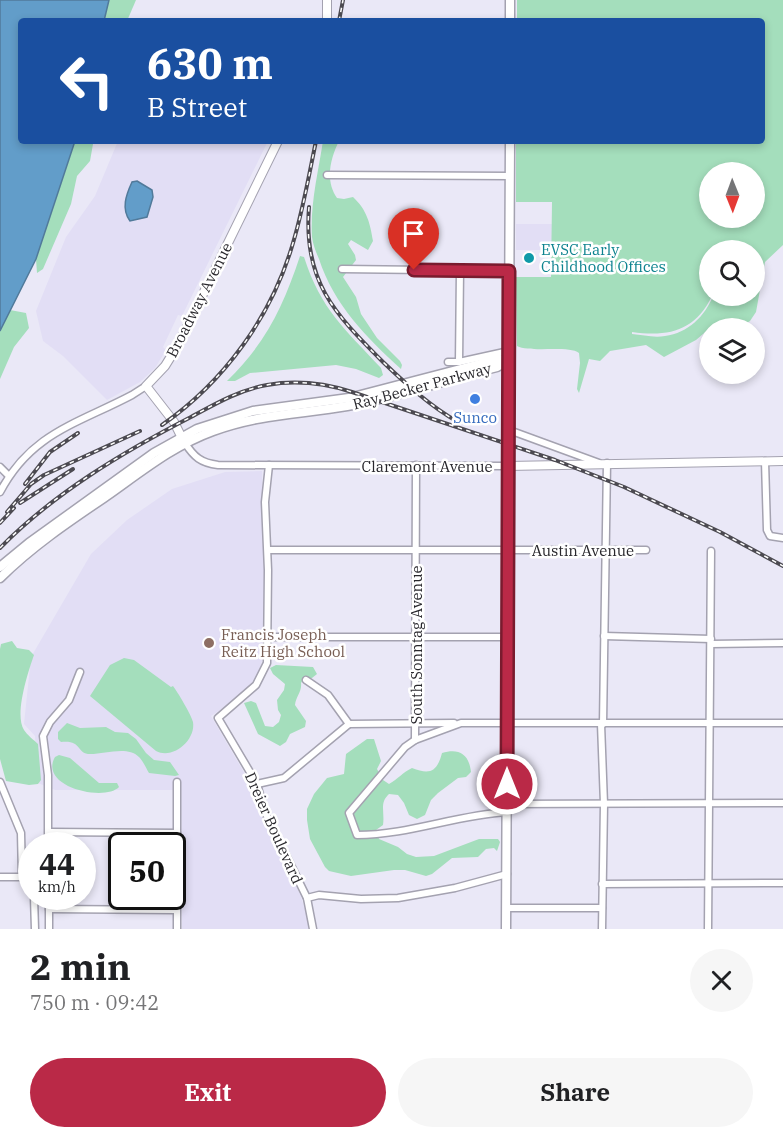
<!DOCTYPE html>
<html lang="en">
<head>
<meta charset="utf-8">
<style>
  :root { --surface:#fff; --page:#f6f6f6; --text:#202124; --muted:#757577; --accent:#ba2947 }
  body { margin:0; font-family:"IBM Plex Serif",serif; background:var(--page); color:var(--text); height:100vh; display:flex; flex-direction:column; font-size:22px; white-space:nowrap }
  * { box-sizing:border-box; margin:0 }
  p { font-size:20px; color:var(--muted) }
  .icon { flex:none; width:33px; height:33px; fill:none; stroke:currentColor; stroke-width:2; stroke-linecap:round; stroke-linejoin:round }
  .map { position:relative; height:929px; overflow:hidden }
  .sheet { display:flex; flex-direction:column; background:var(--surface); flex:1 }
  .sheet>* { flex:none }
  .top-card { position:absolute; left:18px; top:18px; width:747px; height:126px; border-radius:6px; box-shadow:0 3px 9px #0003; background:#1a4fa0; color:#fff; overflow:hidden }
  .needle { width:39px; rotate:179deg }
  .controls { position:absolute; left:699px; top:162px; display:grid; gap:12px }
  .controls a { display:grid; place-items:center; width:66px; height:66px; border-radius:50%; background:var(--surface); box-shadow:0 3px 9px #0003; font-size:30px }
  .speed { position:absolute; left:18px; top:832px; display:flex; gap:12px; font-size:30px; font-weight:700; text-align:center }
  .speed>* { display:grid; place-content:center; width:78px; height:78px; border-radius:50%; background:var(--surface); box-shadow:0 3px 9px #0003; line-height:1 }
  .speed small { font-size:15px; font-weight:400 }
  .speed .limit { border:3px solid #111; border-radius:9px; background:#fff; color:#111 }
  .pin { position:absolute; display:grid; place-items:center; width:51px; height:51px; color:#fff; margin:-62px -26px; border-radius:50% 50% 50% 0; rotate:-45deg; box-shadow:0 0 6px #0007 }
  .pin .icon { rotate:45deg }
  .me { position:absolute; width:66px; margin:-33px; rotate:0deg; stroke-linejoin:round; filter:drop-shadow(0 0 4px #0008) }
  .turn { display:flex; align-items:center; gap:21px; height:126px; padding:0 30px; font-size:27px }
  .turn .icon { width:78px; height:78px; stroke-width:2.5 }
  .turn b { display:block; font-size:42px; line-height:51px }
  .round { display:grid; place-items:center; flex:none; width:63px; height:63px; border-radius:32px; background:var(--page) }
  .overview { display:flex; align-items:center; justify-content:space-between; height:102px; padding:0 30px }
  h1 { font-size:36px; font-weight:700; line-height:45px }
  .action { display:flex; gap:12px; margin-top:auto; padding:12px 30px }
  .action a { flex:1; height:69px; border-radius:36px; background:var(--accent); color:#fff; font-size:24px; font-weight:700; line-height:69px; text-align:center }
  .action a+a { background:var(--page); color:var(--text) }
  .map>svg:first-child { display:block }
  .built { fill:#e2def5 }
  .green { fill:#a4debc; fill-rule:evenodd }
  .water { fill:#629dc9; stroke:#517a9a; stroke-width:1.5 }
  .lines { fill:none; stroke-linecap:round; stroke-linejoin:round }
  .minor-casing { stroke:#a4a2b0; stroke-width:9 }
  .tertiary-casing { stroke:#a4a2b0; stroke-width:10 }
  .secondary-casing { stroke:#a4a2b0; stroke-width:11 }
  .minor { stroke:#fff; stroke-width:6 }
  .tertiary { stroke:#fff; stroke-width:8 }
  .secondary { stroke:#fff; stroke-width:8 }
  .rail-casing { stroke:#4c4a51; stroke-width:4 }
  .rail { stroke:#fff; stroke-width:1.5; stroke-dasharray:4.5; stroke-linecap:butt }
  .route-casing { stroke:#791b2e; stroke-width:15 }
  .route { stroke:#ba2947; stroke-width:10 }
  .culture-dot { fill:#0f9aa8; stroke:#fff; stroke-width:2 }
  .shop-dot { fill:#3f7fe0; stroke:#fff; stroke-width:2 }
  .education-dot { fill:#8d6e63; stroke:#fff; stroke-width:2 }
  .labels { text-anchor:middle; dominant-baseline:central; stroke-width:5; stroke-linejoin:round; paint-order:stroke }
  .culture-label { font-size:15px; fill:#0d838f; stroke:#fff; text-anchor:start }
  .street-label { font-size:15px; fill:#28272c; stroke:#fff }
  .shop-label { font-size:15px; fill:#366cbe; stroke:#fff }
  .education-label { font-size:15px; fill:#785e54; stroke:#fff; text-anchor:start }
</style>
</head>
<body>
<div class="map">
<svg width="783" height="929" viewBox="0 0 783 929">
  <rect width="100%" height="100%" fill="#eae8f7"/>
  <g class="built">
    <polygon points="118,141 268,141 182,316 178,315 163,347 166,350 155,368 140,382 107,400 63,356 43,341 36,311 66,237 95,196"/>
    <rect x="516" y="224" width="36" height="26"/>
    <polygon points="262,471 264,555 264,655 257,677 235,700 211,716 253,788 264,819 300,894 308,919 308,929 182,929 181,790 55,790 38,783 35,736 24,724 31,657 91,554 127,520 172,489 225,472"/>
  </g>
  <g class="green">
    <polygon points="109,0 136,0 127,21 104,21"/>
    <path d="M517,0H783V245L765,262L756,312L750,321L745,324L721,325L710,328L696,340L664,357L646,345L610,351L600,361L589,359L579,393L577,389L580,363L579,353C568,345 531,353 517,346L516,277H551L552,202H516V141H762V21H517ZM710,172H754V218H710ZM710,250H754V296H713C705,316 688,333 665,336C654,338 643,335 632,334V332C669,337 695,331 712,296H710Z"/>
    <polygon points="75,141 95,141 93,144 90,161 77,176 71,204 43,269 37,273 36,259"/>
    <path d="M323,141H339C330,159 325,181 337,198L344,199L353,197C367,210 370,223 373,241L368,250L351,240L348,244L355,255L356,260L343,277L356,297L361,314L377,338L400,361L402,365L401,369C366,337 334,305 319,259C316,252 313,245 312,237C310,205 318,173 323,141Z"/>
    <path d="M300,256L304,257C321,310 345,329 381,368L383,375L379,378L356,369L336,365L250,373L235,381H227C266,343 283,307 300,256Z"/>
    <polygon points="10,310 26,313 29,328 14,347 0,379 0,331"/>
    <path d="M12,641L17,648L29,650L34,655C28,672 14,715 24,730C27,735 34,740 38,744L41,780L38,784L29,785L6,781L0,759V649L1,644Z"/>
    <path d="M124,658L134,660L171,687L173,686C177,691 192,716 193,722C196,740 173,760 156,751L90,696L110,665Z"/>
    <path d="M276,665L313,667L317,674L312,678H304L301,683C302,692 296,696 295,705L306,721L305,727L290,734L286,742L280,746L258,734L244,703L251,701L256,703L265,726L273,727L279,722L281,715L278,710L277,700L284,690L285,684L273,674L270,668Z"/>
    <path d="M67,723L80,728L106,727L115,732L128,733L136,739L146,753L154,760L170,762L179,775L175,776L149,773C146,768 143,761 139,757C127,745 103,755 88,754C76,752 82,740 61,742L58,739V732Z"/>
    <path d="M367,739H374L381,761L377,769L383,780L389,784C398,779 403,772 412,768C430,775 437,772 442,753C459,748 469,754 471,772L466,777L458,778L438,793L431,800L425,815L417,819L409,815L404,803L398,795L389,794C379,803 385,812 383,825L376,830L379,839L398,847L407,854L416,857L434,856L479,839H498L500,842L497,851L494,848L486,849L478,857L452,858L432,874L426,876L405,870H394L351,876L329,871L325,867L310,839L307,820V809L314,794L327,778L344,774L346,754Z"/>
    <path d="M59,755L70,758L99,783H117L119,787C105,802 38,787 55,757Z"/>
  </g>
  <g class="water">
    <polygon points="0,0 109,0 104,21 21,21 21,141 75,141 36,259 0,331"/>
    <path d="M137,181L152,190L153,197L147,217L130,221C121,209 126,195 132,182Z"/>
  </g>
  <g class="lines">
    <defs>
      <g id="minor">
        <polyline points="327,175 510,176"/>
        <polyline points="342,269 509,271"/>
        <polyline points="448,362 459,362 509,351"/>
        <polyline points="459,362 460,270"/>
        <polyline points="509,430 599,463"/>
        <path d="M185,443C194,457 201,463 218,465L508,466"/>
        <polyline points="765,461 767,530 770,536 783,538"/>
        <polyline points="269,465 265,502 268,570 267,663 256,685 218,718 257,784 265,812 307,898 313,929"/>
        <polyline points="0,467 9,476"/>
        <path d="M0,492C31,433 77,424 132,395L146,386"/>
        <polyline points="268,550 646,550"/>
        <polyline points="604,636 711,639"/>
        <polyline points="268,637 508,637"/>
        <polyline points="711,644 783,643"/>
        <polyline points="306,680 328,695 349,724"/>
        <polyline points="601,724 604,804 602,929"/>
        <polyline points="603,724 607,463"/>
        <polyline points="415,740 416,465"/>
        <polyline points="0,782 21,833 22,877 32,877"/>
        <polyline points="177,782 177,929"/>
        <polyline points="257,784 284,778 349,724 454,723"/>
        <polyline points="507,804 783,803"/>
        <path d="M507,812C456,815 408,835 357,835L349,813L405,747L415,740L461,723H783"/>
        <polyline points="49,832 177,833"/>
        <polyline points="48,846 48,775 43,736 50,722 69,700 80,672"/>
        <polyline points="0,877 22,877"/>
        <polyline points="602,884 783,883"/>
        <polyline points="34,897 35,929"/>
        <polyline points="49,897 49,929"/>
        <polyline points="307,898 319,895 361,899 398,898 455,888 507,874"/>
        <polyline points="507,908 602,908"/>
        <polyline points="49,909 176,910"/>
        <polyline points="708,929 711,551"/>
      </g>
      <g id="tertiary">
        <polyline points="327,0 327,21"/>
        <polyline points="184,442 174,422 146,386 165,366 178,345 278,141"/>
        <polyline points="508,466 783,461"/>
      </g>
      <g id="secondary">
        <polyline points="510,21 510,0"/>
        <polyline points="0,567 29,543 154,453 197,429 253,411 349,398 495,360 508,360"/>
        <path d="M0,578C32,546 71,520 108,495C142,471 174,445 213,431C259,414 301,414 347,406C397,397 448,379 497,367L509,360"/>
        <polyline points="506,929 510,141"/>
      </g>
    </defs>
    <use href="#minor" class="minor-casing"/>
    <use href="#tertiary" class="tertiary-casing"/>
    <use href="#secondary" class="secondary-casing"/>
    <use href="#minor" class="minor"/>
    <use href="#tertiary" class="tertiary"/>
    <use href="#secondary" class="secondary"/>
    <defs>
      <g id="rail">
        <polyline points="339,21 343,0"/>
        <path d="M309,207C303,281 334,313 383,362C406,384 430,406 458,422"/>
        <path d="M162,425C224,382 272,316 293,243C303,210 309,175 316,141"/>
        <polyline points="25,484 50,452 78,433"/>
        <polyline points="20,503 73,469"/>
        <polyline points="7,512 31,484 44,475 140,431"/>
        <polyline points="0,523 14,508"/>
        <path d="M0,548C54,493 123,452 191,417C215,404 239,390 267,385C296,380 324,383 352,392L555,460L624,487L720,532L783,566"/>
      </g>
    </defs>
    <use href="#rail" class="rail-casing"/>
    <use href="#rail" class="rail"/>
  </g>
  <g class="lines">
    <defs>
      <polyline id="route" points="414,270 509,271 507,784"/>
    </defs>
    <use href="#route" class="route-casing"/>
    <use href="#route" class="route"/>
  </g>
  <circle class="culture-dot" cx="529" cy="258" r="6"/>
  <circle class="shop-dot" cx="475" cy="399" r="6"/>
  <circle class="education-dot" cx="209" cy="643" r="6"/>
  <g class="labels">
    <g class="culture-label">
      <text x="541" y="249">EVSC Early<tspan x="541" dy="17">Childhood Offices</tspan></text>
    </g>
    <g class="street-label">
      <text transform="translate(199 300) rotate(-63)">Broadway Avenue</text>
      <text transform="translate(422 386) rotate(-15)">Ray Becker Parkway</text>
      <text x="427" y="466">Claremont Avenue</text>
      <text x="583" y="550">Austin Avenue</text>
      <text transform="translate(416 645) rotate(-90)">South Sonntag Avenue</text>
      <text transform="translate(274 828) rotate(66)">Dreier Boulevard</text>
    </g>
    <g class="shop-label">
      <text x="475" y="417">Sunco</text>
    </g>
    <g class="education-label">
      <text x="221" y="634">Francis Joseph<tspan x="221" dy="17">Reitz High School</tspan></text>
    </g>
  </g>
</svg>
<div class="controls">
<a><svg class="needle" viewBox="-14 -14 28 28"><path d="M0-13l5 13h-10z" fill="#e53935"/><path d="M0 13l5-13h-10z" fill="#757577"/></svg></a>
<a><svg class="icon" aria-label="search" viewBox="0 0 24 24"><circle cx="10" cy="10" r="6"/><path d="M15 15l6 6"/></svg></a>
<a><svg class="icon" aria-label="layers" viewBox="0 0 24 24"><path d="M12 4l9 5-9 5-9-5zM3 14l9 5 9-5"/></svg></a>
</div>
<div class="speed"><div>44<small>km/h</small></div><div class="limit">50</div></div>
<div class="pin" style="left:414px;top:270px;background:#d93025"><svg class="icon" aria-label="arrive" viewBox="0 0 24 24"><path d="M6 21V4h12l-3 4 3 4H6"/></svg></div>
<svg class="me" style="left:507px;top:784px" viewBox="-20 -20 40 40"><circle r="17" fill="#ba2947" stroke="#fff" stroke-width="3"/><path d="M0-11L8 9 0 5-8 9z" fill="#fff"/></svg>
<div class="top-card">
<div class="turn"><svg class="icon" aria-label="left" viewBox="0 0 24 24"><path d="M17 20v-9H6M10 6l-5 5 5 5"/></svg><div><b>630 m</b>B Street</div></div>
</div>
</div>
<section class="sheet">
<div class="overview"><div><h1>2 min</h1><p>750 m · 09:42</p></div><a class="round"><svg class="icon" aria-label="close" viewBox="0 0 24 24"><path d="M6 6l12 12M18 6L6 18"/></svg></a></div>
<div class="action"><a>Exit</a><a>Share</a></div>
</section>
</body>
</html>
